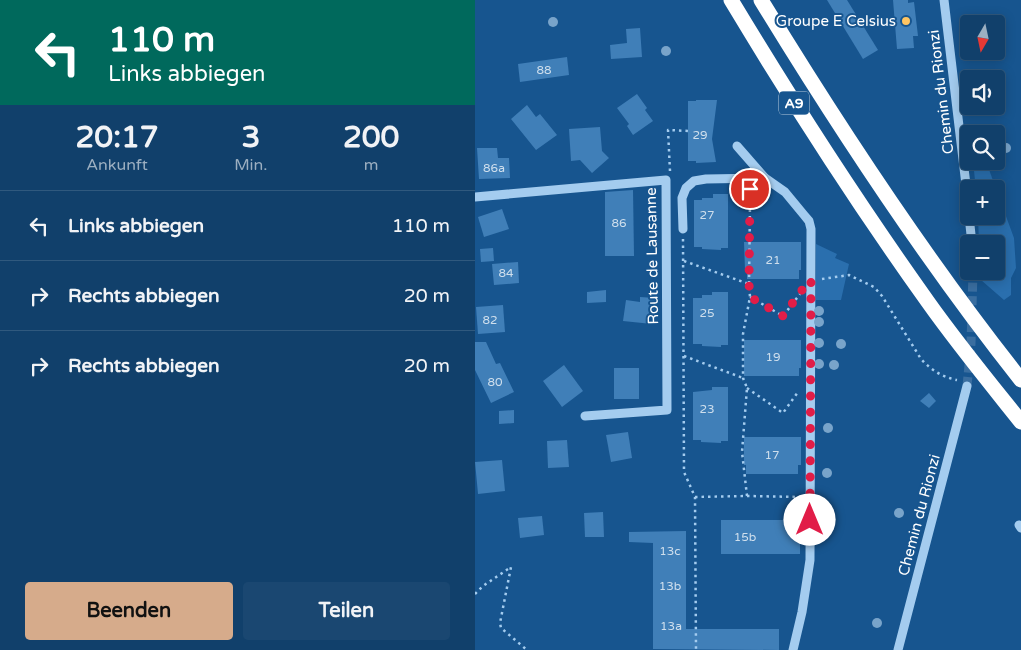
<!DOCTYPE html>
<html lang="de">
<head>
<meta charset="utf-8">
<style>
  :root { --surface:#11406b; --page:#1a4771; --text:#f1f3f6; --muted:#9cafc1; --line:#30597e; --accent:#d6ab8b }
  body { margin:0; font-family:"Varela Round",sans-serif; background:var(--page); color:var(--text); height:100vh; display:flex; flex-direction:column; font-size:19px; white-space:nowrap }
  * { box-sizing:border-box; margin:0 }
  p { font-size:16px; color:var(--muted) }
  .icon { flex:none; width:28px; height:28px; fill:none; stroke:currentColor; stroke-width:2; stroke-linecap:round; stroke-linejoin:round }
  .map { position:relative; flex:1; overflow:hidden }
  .sheet { display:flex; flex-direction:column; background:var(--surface); width:475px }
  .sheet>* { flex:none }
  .guide { background:#00695c; color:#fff; overflow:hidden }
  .needle { width:32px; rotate:189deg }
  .tools { position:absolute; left:485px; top:15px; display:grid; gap:10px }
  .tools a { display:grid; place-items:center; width:45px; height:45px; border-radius:5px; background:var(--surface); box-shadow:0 2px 12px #0003,0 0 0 1px var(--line); font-size:25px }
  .pin { position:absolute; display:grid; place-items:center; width:42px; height:42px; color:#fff; margin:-21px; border:2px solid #fff; border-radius:50%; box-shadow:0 1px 5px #0007 }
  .me { position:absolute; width:55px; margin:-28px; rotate:0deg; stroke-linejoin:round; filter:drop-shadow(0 0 4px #0008) }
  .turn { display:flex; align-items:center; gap:18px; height:105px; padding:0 25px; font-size:22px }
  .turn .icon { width:65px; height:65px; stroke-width:2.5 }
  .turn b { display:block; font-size:35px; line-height:42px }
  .eta { display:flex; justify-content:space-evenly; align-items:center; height:85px; text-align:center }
  .eta b { font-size:30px; font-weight:700; line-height:35px }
  .cta { display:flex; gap:10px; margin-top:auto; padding:10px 25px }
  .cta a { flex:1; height:58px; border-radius:5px; background:var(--accent); color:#111; font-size:20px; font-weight:700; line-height:58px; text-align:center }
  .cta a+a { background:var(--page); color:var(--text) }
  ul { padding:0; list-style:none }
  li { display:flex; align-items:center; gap:15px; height:70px; padding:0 25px; border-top:1px solid var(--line) }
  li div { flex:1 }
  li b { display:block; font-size:19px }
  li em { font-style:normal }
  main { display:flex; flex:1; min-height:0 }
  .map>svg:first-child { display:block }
  .green { fill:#2a6fae }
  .building { fill:#407fb8 }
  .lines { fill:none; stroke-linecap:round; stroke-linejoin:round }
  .minor-tunnel { stroke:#3a6ea0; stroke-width:9; stroke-dasharray:9 4.5; stroke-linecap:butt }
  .path { stroke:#a4ccef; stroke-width:2.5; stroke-dasharray:2.5 4; stroke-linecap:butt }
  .minor { stroke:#a4ccef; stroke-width:9 }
  .highway { stroke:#fff; stroke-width:15 }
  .tree { fill:#79a4ca }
  .route { stroke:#e11d48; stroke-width:9; stroke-dasharray:0 16.2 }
  .poi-dot { fill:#ffc562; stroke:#17558f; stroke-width:2 }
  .labels { text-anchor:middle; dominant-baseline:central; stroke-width:4; stroke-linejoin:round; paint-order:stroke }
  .number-label { font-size:12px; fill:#cfdfed }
  .shield { fill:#17558f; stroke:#b9ccdd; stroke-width:1 }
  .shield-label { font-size:14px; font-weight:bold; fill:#fff }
  .poi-label { font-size:15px; fill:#fff; stroke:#17558f; text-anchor:end }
  .street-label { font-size:15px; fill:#fff; stroke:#17558f }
</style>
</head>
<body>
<main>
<section class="sheet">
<div class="guide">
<div class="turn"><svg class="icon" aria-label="left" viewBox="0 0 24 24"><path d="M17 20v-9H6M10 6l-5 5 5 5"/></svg><div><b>110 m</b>Links abbiegen</div></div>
</div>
<div class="eta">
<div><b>20:17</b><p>Ankunft</p></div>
<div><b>3</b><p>Min.</p></div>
<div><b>200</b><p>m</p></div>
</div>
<ul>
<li><svg class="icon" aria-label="left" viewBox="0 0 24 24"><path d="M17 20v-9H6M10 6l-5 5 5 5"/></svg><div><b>Links abbiegen</b></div><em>110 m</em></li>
<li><svg class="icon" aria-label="right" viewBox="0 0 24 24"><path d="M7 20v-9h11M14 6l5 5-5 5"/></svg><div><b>Rechts abbiegen</b></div><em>20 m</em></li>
<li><svg class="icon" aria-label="right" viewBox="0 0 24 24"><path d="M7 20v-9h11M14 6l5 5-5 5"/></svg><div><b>Rechts abbiegen</b></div><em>20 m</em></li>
</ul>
<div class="cta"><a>Beenden</a><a>Teilen</a></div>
</section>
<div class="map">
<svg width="546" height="650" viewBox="0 0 546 650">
  <rect width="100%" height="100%" fill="#17558f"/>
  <g class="green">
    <polygon points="501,161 511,161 521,189 501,189 498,162"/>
    <polygon points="521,189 539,238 541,268 536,278 536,295 529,300 506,280 506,271 521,271 521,244 504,244 503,216 521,216"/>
    <polygon points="341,244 362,254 360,258 374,264 366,300 341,300"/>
  </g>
  <g class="building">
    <polygon points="352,0 372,0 403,50 388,59"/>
    <polygon points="418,0 433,0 433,3 439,2 443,36 438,36 439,48 422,49"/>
    <polygon points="165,28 167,57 136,59 135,45 152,43 151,29"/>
    <polygon points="92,57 94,75 45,82 43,64"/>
    <polygon points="162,94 172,108 170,110 178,121 158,135 152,126 154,124 142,108"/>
    <polygon points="221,100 242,100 237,139 241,162 221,163 221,161 213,161 213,101 221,101"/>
    <polygon points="52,105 61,117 65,114 82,135 61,150 36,119"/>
    <polygon points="125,127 127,151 134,158 117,173 105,160 96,161 94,129"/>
    <polygon points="2,148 22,148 23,158 34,158 35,178 4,179"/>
    <polygon points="158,190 159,256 130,256 130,192"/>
    <polygon points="238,194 253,194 253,248 246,248 246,250 227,249 227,247 219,247 219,200 227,200 227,198 238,198"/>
    <polygon points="27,209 34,229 9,237 3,217"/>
    <polygon points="269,242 326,242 326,270 324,270 324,279 272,279 272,270 270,270"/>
    <polygon points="18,248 19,261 6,262 5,249"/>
    <polygon points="43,262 44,283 19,285 17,264"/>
    <polygon points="131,290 131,302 112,303 112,292"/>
    <polygon points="237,292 253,292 253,345 246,345 246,347 227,346 227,344 218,344 218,298 227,298 227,295 237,295"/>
    <polygon points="165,297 180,298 177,324 148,321 151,300 165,302"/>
    <polygon points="28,305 30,332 3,334 1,307"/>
    <polygon points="269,340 326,340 326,368 324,368 324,376 269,376"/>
    <polygon points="0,342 11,342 21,364 25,363 39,392 16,403 0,370"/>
    <polygon points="89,365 108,391 87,407 68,381"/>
    <rect x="139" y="368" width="25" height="31"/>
    <polygon points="237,387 253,387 253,441 246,441 246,443 226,442 226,440 218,440 218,392 237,390"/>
    <polygon points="454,393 461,401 454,408 445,401"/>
    <polygon points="39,410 39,423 24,424 24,411"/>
    <polygon points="153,432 157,458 136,462 131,435"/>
    <polygon points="269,437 326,437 326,465 323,465 323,474 271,474 271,465 269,465"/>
    <polygon points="92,440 94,467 73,468 72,441"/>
    <polygon points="27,460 30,491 3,494 0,462"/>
    <polygon points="128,512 129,537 110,537 109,513"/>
    <polygon points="67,516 69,535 45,538 43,518"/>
    <rect x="246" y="520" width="79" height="34"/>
    <polygon points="211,531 211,629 304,629 304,650 178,649 178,543 154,542 154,532"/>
  </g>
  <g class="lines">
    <polyline class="minor-tunnel" points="492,386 496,344 498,271"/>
    <g class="path">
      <polyline points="195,171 193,130 213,131"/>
      <polyline points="275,204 275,188"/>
      <polyline points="208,239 209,472 220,497 221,650"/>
      <polyline points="209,261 274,284"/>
      <path d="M347,279L374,275L399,287L407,296L446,359C456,370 467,377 482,380"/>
      <polyline points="275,297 308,316 325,294"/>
      <polyline points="209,356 268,378"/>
      <polyline points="272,388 308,413 323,392"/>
      <path d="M272,496L267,452L272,388L268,378V334L275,297L274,284L275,204C283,203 288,200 294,194"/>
      <polyline points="220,497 272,496 326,497"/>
      <polyline points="0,594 8,586 36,567 25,623 26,628 52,650"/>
    </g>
    <g class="minor">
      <polyline points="469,0 494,210"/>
      <polyline points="262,146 290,178 310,192 329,215 334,221 336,229 335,560 327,612 318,650"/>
      <polyline points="0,197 191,180 192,410 110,416"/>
      <polyline points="494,216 497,244"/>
      <polyline points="208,229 207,198 211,188 219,181 231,179 290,178"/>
      <polyline points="544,525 546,528"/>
      <polyline points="423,650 492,386"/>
    </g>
    <g class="highway">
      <path d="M256,0C318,103 383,204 453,302C482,343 514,382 546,422"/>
      <path d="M286,0C366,131 450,259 546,380"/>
    </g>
  </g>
  <g class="tree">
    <circle cx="78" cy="22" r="5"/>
    <circle cx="191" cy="51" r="5"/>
    <circle cx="531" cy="148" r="5"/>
    <circle cx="344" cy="311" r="5"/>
    <circle cx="344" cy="322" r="5"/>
    <circle cx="344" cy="343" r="5"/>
    <circle cx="366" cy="344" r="5"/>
    <circle cx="344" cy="364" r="5"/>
    <circle cx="359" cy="365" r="5"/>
    <circle cx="353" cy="428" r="5"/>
    <circle cx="352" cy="473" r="5"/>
    <circle cx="424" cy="513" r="5"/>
    <circle cx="402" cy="623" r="5"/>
  </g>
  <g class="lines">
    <polyline class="route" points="275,189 274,284 275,297 308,316 330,286 336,280 335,520"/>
  </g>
  <circle class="poi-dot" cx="431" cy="21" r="5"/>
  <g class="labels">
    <g class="number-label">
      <text x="69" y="70">88</text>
      <text x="225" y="135">29</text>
      <text x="19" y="168">86a</text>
      <text x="232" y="215">27</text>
      <text x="144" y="223">86</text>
      <text x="298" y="260">21</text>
      <text x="31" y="273">84</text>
      <text x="232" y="313">25</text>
      <text x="15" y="320">82</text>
      <text x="298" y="357">19</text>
      <text x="20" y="382">80</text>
      <text x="232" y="409">23</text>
      <text x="297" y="455">17</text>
      <text x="270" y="537">15b</text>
      <text x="195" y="551">13c</text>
      <text x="195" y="586">13b</text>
      <text x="196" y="626">13a</text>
    </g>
    <rect class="shield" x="304" y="91.5" width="30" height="23" rx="4"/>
    <g class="shield-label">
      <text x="319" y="103">A9</text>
    </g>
    <g class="poi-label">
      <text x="421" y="21">Groupe E Celsius</text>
    </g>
    <g class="street-label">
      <text transform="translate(466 92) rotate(-97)">Chemin du Rionzi</text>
      <text transform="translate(177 256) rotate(-91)">Route de Lausanne</text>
      <text transform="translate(444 515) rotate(-75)">Chemin du Rionzi</text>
    </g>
  </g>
</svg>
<div class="tools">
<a><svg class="needle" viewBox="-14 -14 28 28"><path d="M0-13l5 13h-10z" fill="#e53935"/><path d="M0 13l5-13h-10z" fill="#9cafc1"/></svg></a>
<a><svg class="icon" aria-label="sound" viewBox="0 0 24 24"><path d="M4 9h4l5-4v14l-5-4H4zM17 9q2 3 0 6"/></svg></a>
<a><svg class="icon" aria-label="search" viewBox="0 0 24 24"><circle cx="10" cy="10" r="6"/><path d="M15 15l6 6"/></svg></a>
<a>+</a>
<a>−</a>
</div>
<div class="pin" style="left:275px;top:189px;background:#d93025"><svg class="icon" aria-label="arrive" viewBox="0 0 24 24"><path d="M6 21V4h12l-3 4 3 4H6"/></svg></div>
<svg class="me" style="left:335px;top:520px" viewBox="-20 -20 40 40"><circle r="19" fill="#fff"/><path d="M0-13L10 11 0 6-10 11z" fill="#e11d48"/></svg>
</div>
</main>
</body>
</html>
